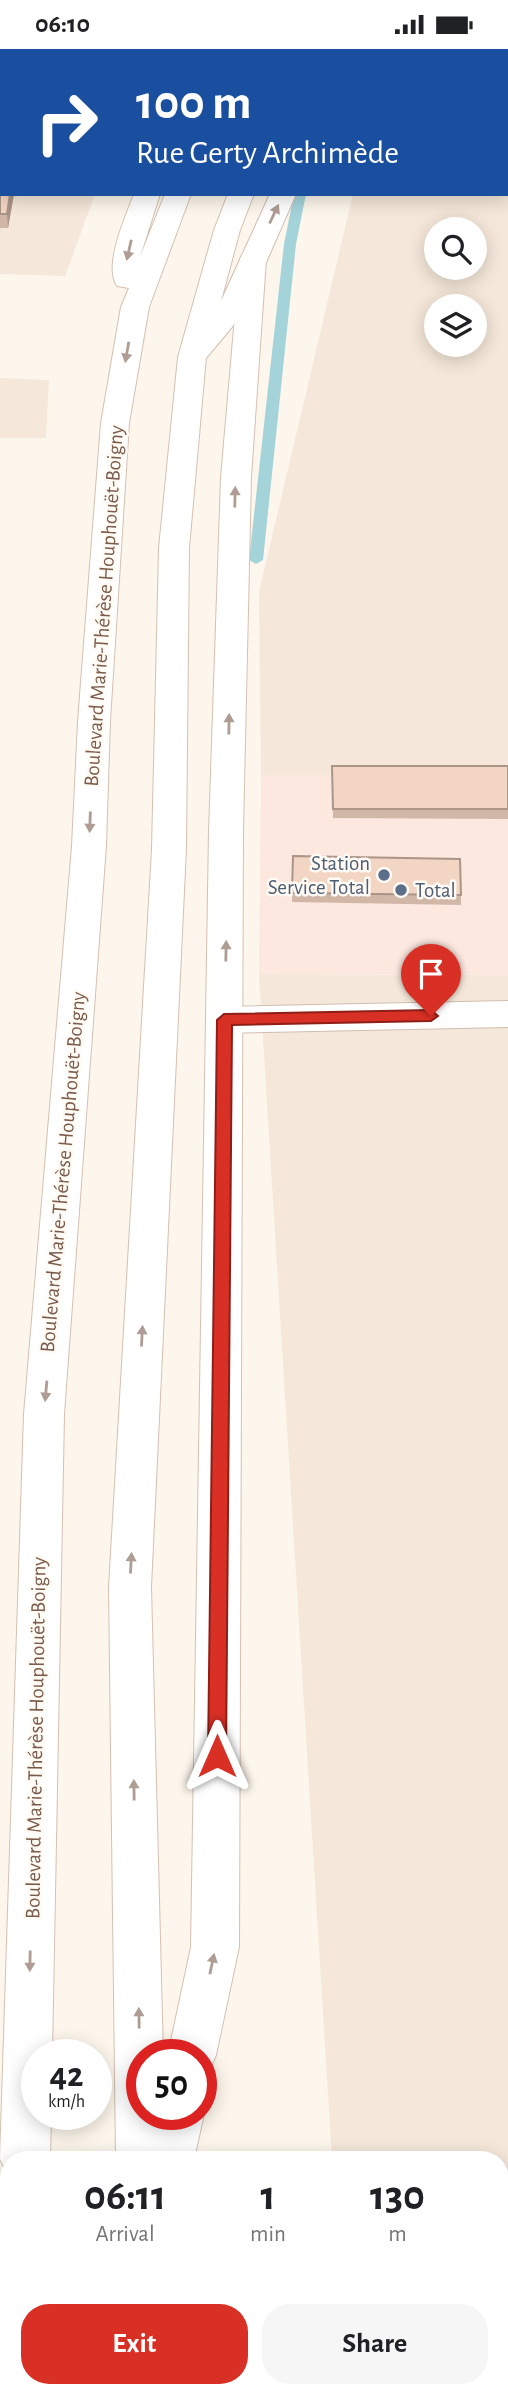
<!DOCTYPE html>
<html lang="en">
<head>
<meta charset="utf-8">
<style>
  :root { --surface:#fff; --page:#f6f6f6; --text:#202124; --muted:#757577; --accent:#d93025 }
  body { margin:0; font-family:"Alegreya Sans",sans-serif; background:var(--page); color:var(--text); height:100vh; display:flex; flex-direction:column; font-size:26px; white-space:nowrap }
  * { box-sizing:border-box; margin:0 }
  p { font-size:23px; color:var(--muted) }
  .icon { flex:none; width:38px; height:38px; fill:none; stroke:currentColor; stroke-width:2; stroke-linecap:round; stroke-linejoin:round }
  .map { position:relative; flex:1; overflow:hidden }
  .details { position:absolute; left:0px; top:2102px; width:509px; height:247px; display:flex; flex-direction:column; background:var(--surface); border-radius:28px 28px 0 0; box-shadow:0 4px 18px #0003 }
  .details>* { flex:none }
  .hud { position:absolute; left:0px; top:0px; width:509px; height:147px; box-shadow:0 4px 18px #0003; background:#1a4fa0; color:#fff; overflow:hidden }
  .buttons { position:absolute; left:424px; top:168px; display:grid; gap:14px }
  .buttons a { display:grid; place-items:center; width:63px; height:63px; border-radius:50%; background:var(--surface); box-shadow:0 4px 18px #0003; font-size:35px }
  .speed { position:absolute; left:21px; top:1990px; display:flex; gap:14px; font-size:35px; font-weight:700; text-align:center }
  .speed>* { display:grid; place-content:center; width:91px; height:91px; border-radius:50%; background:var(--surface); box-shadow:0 4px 18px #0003; line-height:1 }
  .speed small { font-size:18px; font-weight:400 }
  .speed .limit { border:10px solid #d22; background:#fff; color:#111 }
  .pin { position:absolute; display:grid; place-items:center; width:60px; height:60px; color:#fff; margin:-72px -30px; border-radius:50% 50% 50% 0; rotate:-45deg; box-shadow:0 0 7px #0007 }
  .pin .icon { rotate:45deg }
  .me { position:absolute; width:77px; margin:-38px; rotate:0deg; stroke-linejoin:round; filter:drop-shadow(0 0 5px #0008) }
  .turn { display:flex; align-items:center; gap:24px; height:147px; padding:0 21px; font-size:32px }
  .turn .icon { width:91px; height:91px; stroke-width:2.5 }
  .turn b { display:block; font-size:49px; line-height:60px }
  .eta { display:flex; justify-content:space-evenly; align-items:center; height:119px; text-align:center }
  .eta b { font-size:42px; font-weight:700; line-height:49px }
  .button { display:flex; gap:14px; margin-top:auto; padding:14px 21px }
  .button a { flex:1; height:80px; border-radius:28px; background:var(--accent); color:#fff; font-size:28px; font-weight:700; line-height:80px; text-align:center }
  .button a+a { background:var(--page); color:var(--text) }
  .status { display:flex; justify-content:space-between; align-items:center; height:49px; padding:0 35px; background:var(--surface); direction:ltr }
  .status svg { height:19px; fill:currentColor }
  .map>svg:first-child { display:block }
  .residential { fill:#f5e8da; fill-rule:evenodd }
  .commercial { fill:#fde8e0 }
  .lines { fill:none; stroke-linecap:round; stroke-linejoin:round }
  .stream { fill:#a5d3da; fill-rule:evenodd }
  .street-casing { stroke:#d1beb0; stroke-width:2 }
  .secondary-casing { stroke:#d6c0b0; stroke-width:2 }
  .street { fill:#fff; fill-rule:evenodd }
  .secondary { fill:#fff; fill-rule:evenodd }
  .wall { fill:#d1b7a8 }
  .shaded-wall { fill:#aa9588 }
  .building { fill:#f3d5c3; stroke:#aa9588; stroke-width:2 }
  .oneway { fill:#af9d94 }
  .route { fill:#d93025; stroke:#8d1f18; stroke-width:2 }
  .service-dot { fill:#5c6f8a; stroke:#fffaf3; stroke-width:2.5 }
  .labels { text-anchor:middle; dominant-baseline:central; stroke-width:5; stroke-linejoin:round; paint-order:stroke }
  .street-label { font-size:21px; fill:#7a5c4d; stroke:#fffaf3 }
  .service-label { font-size:21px; fill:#4e5e75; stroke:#fffaf3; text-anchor:end }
</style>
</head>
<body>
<div class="status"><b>06:10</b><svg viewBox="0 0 49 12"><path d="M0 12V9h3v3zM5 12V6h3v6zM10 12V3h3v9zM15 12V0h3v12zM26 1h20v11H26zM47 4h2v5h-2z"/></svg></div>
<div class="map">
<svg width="508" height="2348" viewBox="0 0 508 2348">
  <rect width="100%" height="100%" fill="#fdf6ec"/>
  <g class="residential">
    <polygon points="0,0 103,0 2,2 2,145 95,145 65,227 0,225"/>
    <path d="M423,0H508V726H261L259,543L353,145H508V2H422ZM436,180H474V219H436ZM436,257H474V296H436Z"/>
    <polygon points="0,329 49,331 46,389 0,389"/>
    <polygon points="259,925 508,926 508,2348 346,2348 346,2340 500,2340 500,2110 332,2110"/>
  </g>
  <polygon class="commercial" points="261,726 508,726 508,926 259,925"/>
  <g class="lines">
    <polygon class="stream" points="294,145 306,145 296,195 263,511 256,515 249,511 284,195"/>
    <defs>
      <g id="street">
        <polygon points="393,0 426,0 427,2 394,2"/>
        <polygon points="270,145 296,145 250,250 232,278 202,314 192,316 182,314 178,308 207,273 222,250"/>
        <polygon points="508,952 508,978 224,984 211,980 206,971 211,962 224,958"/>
      </g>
      <g id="secondary">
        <polygon points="136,0 162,0 163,2 137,2"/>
        <polygon points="248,0 273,0 247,2"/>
        <polygon points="308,0 333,0 307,2"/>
        <path d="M134,145H160L140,208L165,145H191L149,258L129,374L110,672L106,797L64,1365L52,2006H37V2065H51L50,2110H9V2128L0,2110L24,1365L72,797L78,672L101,374L121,258L129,239L117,237C103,216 126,167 134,145Z"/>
        <polygon points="228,145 254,145 240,181 206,308 189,499 186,800 151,1538 163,2006 142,2006 142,2065 201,2065 201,2060 204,2065 194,2110 116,2110 109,1538 152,800 159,499 178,308 214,181"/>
        <polygon points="253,202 263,204 266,210 251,428 243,782 239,1898 216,2006 209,2022 201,2025 201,2006 168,2006 191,1898 209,782 221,428 240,210 243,204"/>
        <polygon points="9,2319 9,2340 48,2340 48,2348 0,2348 0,2330 3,2321"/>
        <rect x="120" y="2340" width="52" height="8"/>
      </g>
    </defs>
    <use href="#street" class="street-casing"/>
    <use href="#secondary" class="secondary-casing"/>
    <use href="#street" class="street"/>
    <use href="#secondary" class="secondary"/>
  </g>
  <g class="wall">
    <polygon points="0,34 2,34 2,128 1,130 2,145 14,145 8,179 0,179"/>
    <polygon points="508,717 508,770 333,769 332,726"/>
    <polygon points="293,807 461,846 461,856 292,853"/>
  </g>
  <g class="shaded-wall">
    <polygon points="2,111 2,128 0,133 0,116"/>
    <polygon points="10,145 14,145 8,179 7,165"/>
  </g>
  <g class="building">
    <polygon points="22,0 31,0 45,2 21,2"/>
    <rect x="0" y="34" width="2" height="41"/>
    <polygon points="0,84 2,84 2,111 0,116"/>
    <polygon points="0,130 2,130 2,145 10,145 7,165 0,165"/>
    <polygon points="332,717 508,717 508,760 333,760"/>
    <polygon points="293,807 460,810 461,846 292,844"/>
  </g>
  <defs><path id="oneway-solid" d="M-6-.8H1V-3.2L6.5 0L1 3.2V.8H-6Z" transform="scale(1.75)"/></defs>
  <g class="oneway">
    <use href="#oneway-solid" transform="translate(274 165) rotate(-65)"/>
    <use href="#oneway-solid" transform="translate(129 201) rotate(103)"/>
    <use href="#oneway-solid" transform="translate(127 303) rotate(100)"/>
    <use href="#oneway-solid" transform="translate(235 448) rotate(-89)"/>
    <use href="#oneway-solid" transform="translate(229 675) rotate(-89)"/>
    <use href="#oneway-solid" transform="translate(90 773) rotate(92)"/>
    <use href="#oneway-solid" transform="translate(226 902) rotate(-89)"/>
    <use href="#oneway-solid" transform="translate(142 1287) rotate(-87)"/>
    <use href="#oneway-solid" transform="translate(46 1342) rotate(95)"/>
    <use href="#oneway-solid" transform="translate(131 1514) rotate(-87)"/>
    <use href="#oneway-solid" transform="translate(134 1741) rotate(-91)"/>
    <use href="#oneway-solid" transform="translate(30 1912) rotate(91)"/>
    <use href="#oneway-solid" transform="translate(212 1915) rotate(-78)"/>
    <use href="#oneway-solid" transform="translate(139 1969) rotate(-91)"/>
  </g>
  <polygon class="route" points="431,961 438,967 431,972 232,976 226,1707 224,1713 217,1716 211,1713 208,1707 217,971 224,965"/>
  <g class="service-dot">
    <circle cx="384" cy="826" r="7"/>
    <circle cx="401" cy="841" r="7"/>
  </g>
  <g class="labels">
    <g class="street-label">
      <text transform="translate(104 557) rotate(-86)">Boulevard Marie-Thérèse Houphouët-Boigny</text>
      <text transform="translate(63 1123) rotate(-85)">Boulevard Marie-Thérèse Houphouët-Boigny</text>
      <text transform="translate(36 1689) rotate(-89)">Boulevard Marie-Thérèse Houphouët-Boigny</text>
    </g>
    <g class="service-label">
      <text x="370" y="814">Station<tspan x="370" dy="24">Service Total</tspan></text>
      <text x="415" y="841" text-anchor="start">Total</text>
    </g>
  </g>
</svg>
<div class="buttons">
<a><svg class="icon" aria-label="search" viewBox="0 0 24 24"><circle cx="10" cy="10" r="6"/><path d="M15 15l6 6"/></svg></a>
<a><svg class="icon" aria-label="layers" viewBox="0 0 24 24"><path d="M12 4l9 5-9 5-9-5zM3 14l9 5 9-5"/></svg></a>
</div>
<div class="speed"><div>42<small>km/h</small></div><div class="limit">50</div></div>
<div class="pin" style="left:431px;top:967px;background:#d93025"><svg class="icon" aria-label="arrive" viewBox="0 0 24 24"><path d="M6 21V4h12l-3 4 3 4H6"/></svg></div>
<svg class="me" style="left:217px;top:1707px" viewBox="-20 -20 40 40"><path d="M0-17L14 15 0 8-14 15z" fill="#d93025" stroke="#fff" stroke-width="4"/></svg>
<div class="hud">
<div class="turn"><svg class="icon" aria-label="right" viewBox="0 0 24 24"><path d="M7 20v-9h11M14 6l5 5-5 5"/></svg><div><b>100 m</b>Rue Gerty Archimède</div></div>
</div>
<section class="details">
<div class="eta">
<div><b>06:11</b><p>Arrival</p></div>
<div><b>1</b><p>min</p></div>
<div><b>130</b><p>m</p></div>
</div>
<div class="button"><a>Exit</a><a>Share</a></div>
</section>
</div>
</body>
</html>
